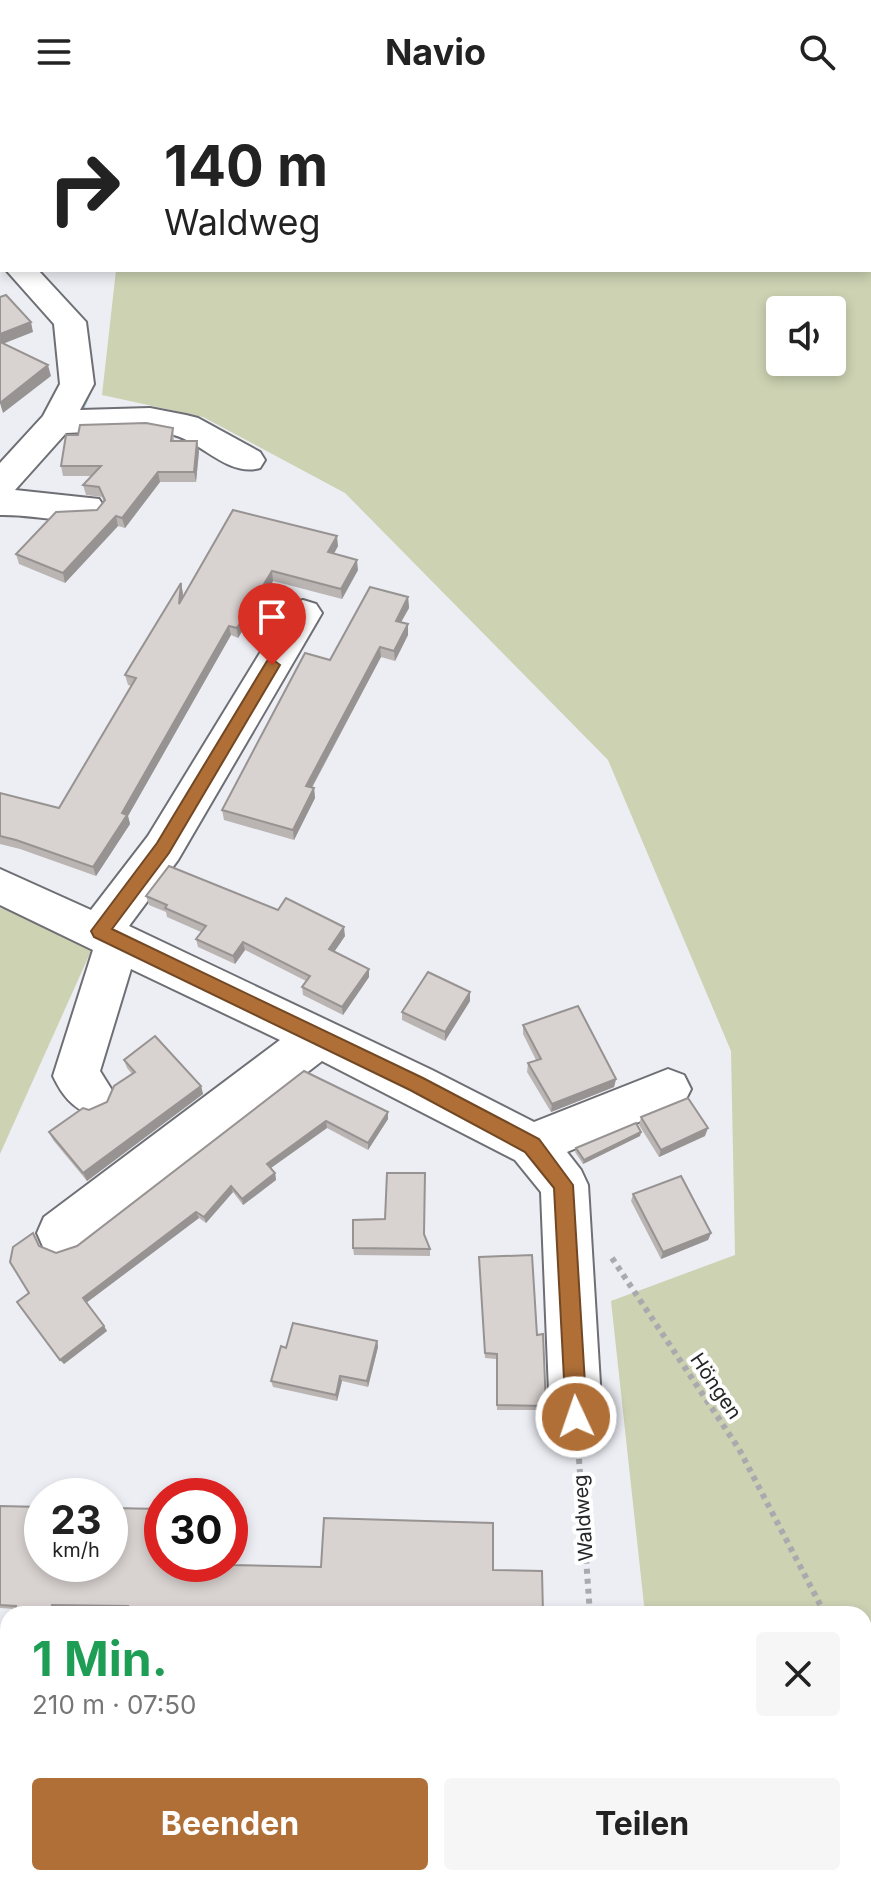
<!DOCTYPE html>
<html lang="de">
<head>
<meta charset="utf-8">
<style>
  :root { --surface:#fff; --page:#f6f6f6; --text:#222; --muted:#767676; --accent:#af6f37 }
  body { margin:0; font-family:Inter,sans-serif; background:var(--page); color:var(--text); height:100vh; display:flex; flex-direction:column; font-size:30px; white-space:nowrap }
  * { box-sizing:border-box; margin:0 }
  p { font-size:26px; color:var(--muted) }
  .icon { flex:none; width:44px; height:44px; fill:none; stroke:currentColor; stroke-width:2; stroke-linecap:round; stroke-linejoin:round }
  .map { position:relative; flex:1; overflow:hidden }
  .drawer { position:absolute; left:0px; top:1502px; width:872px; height:280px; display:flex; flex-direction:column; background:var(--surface); border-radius:24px 24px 0 0; box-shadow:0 4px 12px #0003 }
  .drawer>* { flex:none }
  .top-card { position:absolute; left:0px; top:0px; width:872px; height:168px; box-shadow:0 4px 12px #0003; background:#fff; color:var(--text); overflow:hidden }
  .controls { position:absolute; left:766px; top:192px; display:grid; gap:16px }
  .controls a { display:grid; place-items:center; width:80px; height:80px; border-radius:8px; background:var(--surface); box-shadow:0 4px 12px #0003; font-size:40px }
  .speed { position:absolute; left:24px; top:1374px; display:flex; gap:16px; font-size:40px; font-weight:700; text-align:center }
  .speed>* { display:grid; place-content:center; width:104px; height:104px; border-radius:50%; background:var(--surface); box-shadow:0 4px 12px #0003; line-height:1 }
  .speed small { font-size:20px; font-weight:400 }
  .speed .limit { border:12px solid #d22; background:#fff; color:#111 }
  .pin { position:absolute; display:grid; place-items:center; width:68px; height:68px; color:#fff; margin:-82px -34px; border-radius:50% 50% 50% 0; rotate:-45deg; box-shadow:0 0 8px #0007 }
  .pin .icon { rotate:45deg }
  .me { position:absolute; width:88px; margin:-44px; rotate:357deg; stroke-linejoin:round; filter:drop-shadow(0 0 6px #0008) }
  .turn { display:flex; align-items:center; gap:28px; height:168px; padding:0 32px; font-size:36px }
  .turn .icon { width:104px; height:104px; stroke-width:2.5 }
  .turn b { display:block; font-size:56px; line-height:68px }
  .round { display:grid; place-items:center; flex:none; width:84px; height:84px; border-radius:8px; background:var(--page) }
  .overview { display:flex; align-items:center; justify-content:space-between; height:136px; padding:0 32px }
  h1 { font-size:48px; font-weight:700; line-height:60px; color:#1e9e55 }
  .action { display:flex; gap:16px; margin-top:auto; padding:16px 32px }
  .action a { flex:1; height:92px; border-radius:8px; background:var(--accent); color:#fff; font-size:32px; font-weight:700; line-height:92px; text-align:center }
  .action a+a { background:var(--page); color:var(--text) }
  header { display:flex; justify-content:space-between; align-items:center; height:104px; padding:0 32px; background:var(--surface); font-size:36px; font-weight:700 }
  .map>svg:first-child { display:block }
  .green { fill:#ccd2b2; fill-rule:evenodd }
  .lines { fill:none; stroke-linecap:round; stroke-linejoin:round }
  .stream { fill:#a5cadb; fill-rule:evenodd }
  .minor-casing { stroke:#6e6f74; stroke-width:4 }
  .path-far1 { stroke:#a9aaae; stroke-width:4; stroke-dasharray:3 3; stroke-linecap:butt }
  .path { stroke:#a9aaae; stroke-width:6; stroke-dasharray:5 5; stroke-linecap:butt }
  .minor { fill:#fff; fill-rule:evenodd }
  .wall { fill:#bab5b3 }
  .shaded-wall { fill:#979392 }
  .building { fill:#d8d2d0; stroke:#979392; stroke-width:2 }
  .route { fill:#af6f37; stroke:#724824; stroke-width:2 }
  .labels { text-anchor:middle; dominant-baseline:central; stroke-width:8; stroke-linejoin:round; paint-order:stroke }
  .street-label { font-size:20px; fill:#252628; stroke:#fff }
</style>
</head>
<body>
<header><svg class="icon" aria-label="menu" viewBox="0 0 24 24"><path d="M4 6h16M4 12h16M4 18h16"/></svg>Navio<svg class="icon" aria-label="search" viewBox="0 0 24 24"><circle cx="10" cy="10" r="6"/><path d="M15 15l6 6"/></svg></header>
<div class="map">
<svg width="871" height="1782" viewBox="0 0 871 1782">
  <rect width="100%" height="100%" fill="#edeef4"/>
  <g class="green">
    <path d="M0,0H871V1782H675L674,1774H864V1510H645L611,1197L735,1151L731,947L608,656L345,389L203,313L102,291L116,166H870V2H2L0,11ZM780,206H832V258H780Z"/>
    <polygon points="0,804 100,827 0,1050"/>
  </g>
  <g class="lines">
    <polygon class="stream" points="91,277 95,280 82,310 81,312 75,312 74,310 87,280"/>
    <defs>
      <g id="minor">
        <path d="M6,166H38L86,218L94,280L80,306L150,304L186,311L198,314L260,348L265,356L260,364C228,373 203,339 174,331C140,321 101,328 66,329L15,386L99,395L105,404L99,413C69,421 32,410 0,411V359L43,312L60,280L54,220Z"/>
        <path d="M303,496L316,500L322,509L178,756L129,822L432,966L534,1018L668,965L684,971L691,985L684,999L567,1048L581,1066L588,1081L602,1313L594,1331L576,1339L558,1331L550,1313L541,1088L515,1056L322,957L78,1145L61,1152L44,1145L37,1129L44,1113L280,936L131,865L100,967L115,991L108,1005L92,1011C72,1004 62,991 53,972L93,846L0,801V765L91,806L148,732L290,500Z"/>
        <rect x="0" y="1542" width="8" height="56"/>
      </g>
    </defs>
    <use href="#minor" class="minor-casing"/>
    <g class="path-far1">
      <polyline points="789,0 794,2"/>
      <polyline points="371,2 376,0"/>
      <polyline points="0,34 2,40"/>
    </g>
    <g class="path">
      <polyline points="612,1154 739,1345 825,1510"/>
      <polyline points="579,1355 590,1510"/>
      <polyline points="864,1585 871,1598"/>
      <polyline points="617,1774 618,1782"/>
    </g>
    <use href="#minor" class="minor"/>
  </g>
  <g class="wall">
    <polygon points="173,324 174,337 199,347 196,378 160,378 125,424 118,422 65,479 19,460 16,450 97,406 104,398 102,393 86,391 83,381 91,372 63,372 61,362 78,331"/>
    <polygon points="338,442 334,450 358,466 342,495 273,477 238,534 231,531 128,712 130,720 96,772 20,745 0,740 0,689 59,704 132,582 128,581 125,571 181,479 183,494"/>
    <polygon points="408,493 409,504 401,518 408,531 395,557 381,553 312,684 314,684 315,694 294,736 224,716 222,706"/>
    <polygon points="146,792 278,806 345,832 334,848 369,873 343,911 303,891 302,883 306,877 245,846 235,860 198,843 196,835 201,828 167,813 166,808 149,801"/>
    <polygon points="470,888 470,897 445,937 402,916 402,908"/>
    <polygon points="523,921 616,975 614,983 551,1008 527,968 528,959 536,956 523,930"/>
    <polygon points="124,956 201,982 203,990 87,1077 53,1036 49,1028 89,1006 107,998 132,970 127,964"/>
    <polygon points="304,967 388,1008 388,1015 368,1046 327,1024 271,1064 275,1069 276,1076 243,1101 233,1088 206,1119 199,1114 86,1199 107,1227 64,1260 17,1198 29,1189 56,1149 77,1142"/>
    <polygon points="641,1013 705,1032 659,1053 639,1021"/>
    <polygon points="641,1028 640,1032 583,1060 575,1048 576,1044"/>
    <polygon points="633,1090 711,1129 708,1136 661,1155 631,1097"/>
    <polygon points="424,1131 430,1145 430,1152 354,1151 353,1144"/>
    <polygon points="479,1153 537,1231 546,1302 545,1306 497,1306 496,1255 485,1254"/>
    <polygon points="377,1237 378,1243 368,1283 342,1277 337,1297 273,1283 271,1277 286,1244"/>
    <polygon points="0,1402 238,1411 234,1461 493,1466 543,1510 356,1510 281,1508 280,1510 241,1510 241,1508 56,1504 55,1510 15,1510 15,1505 0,1504"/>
  </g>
  <g class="shaded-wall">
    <polygon points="2,125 2,136 0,137 0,126"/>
    <polygon points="31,218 33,228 0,241 0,230"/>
    <polygon points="48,261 51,272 3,309 0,299"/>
    <polygon points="197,337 199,347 196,378 194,368"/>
    <polygon points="158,368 160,378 125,424 122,414"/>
    <polygon points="116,412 118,422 65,479 63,469"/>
    <polygon points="337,432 338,442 329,458 328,448"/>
    <polygon points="357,456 358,466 342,495 341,485"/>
    <polygon points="272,467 273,477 238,534 237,524"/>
    <polygon points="181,479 183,489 181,510 179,500"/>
    <polygon points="408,493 409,504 396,527 396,517"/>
    <polygon points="408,520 408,531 395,557 394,547"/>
    <polygon points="229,522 231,531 128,712 130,720 96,772 93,763 122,709"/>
    <polygon points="380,543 381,553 307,692 306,682"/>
    <polygon points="314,684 315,694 294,736 293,726"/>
    <polygon points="344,823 345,832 330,854 329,845"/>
    <polygon points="243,838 245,846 235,860 233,852"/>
    <polygon points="369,865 369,873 343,911 342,903"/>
    <polygon points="470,888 470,897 445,937 445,928"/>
    <polygon points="616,975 614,983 551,1008 552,1000"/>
    <polygon points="201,982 203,990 87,1077 83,1069"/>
    <polygon points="388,1008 388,1015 368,1046 368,1039"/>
    <polygon points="326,1017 327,1024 268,1066 267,1060"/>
    <polygon points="708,1024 705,1032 659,1053 661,1046"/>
    <polygon points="641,1028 640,1032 583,1060 584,1056"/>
    <polygon points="275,1069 276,1076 243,1101 242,1095"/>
    <polygon points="231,1082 233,1088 206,1119 204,1113"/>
    <polygon points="196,1108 199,1114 86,1199 83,1194"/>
    <polygon points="711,1129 708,1136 661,1155 663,1148"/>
    <polygon points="104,1222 107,1227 64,1260 60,1256"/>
    <polygon points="377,1237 378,1243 368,1283 367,1277"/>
    <polygon points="340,1272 342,1277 337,1297 336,1291"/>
    <polygon points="236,1407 238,1411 233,1465 231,1461"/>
    <polygon points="52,1501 56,1504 55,1510 50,1510"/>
  </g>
  <g class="building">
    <polygon points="121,0 152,0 153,2 122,2"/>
    <polygon points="0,57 2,57 2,125 0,126"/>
    <polygon points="6,191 31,218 0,230 0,193"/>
    <polygon points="0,238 48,261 0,299"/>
    <polygon points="146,319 173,324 171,337 197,337 194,368 158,368 122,414 116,412 63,469 16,450 56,408 97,406 105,396 99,383 83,381 101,362 61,362 66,331 78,331 80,321"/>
    <polygon points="233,406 337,432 328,448 357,456 341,485 272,467 237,524 229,522 122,709 127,711 93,763 16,736 0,732 0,689 59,704 136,574 125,571 181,479 179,500"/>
    <polygon points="370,483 408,493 396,517 408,520 394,547 380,543 306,682 314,684 293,726 222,706 305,549 330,556"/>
    <polygon points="169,762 278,806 286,794 344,823 329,845 369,865 342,903 302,883 310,872 243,838 233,852 196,835 206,822 165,804 167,801 146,792"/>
    <polygon points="428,868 470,888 445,928 402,908"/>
    <polygon points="578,902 616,975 552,1000 528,959 541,955 523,921"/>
    <polygon points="155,932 201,982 83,1069 49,1028 83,1004 89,1006 107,998 114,982 135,968 124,956"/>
    <polygon points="304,967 388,1008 368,1039 326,1017 267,1060 275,1069 242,1095 231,1082 204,1113 196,1108 83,1194 104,1222 60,1256 17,1198 29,1189 10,1158 13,1143 33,1129 39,1142 56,1149 77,1142"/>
    <polygon points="688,994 708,1024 661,1046 641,1013"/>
    <polygon points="636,1019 641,1028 584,1056 576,1044"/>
    <polygon points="387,1069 425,1069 424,1130 430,1145 353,1144 353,1116 385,1115"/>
    <polygon points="681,1072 711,1129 663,1148 633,1090"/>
    <polygon points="532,1151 537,1231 543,1230 546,1302 497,1301 497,1250 485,1249 479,1153"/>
    <polygon points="293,1219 377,1237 367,1277 340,1272 336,1291 271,1277 281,1242 286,1244"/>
    <polygon points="0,1402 42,1403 42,1460 110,1460 110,1404 162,1405 162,1460 230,1460 230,1407 236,1407 231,1461 321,1463 324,1414 493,1419 493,1466 542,1467 543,1510 431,1507 431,1510 394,1510 394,1508 279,1505 278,1510 241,1510 241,1505 166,1503 165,1510 127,1510 128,1502 52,1501 50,1510 15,1510 16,1502 0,1501"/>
    <polygon points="0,1638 8,1639 8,1773 0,1773 0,1764 5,1728 0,1728"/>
    <polygon points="303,1774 376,1774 376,1780 310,1779 310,1774"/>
    <rect x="434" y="1774" width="69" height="8"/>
  </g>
  <polygon class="route" points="272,555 280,561 169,749 112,825 423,974 539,1035 573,1081 587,1313 584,1320 576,1323 569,1320 566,1313 554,1084 525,1048 410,986 94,833 91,827 157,739 267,557"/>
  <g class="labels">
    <g class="street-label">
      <text transform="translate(716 1282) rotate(56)">Höngen</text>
      <text transform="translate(583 1414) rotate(-94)">Waldweg</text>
    </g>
  </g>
</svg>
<div class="controls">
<a><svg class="icon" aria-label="sound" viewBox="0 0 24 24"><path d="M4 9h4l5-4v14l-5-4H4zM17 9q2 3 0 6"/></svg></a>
</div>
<div class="speed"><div>23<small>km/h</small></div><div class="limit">30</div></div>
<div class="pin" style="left:272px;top:561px;background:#d93025"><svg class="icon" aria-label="arrive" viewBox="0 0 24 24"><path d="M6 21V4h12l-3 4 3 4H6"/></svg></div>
<svg class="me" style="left:576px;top:1313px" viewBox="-20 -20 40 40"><circle r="17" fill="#af6f37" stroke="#fff" stroke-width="3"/><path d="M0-11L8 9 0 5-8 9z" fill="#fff"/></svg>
<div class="top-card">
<div class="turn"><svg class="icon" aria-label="right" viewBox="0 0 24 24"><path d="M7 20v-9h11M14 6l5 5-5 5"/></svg><div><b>140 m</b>Waldweg</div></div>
</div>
<section class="drawer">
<div class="overview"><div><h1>1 Min.</h1><p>210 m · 07:50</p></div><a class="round"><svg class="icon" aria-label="close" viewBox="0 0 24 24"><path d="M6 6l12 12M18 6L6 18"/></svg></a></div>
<div class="action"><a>Beenden</a><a>Teilen</a></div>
</section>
</div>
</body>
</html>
